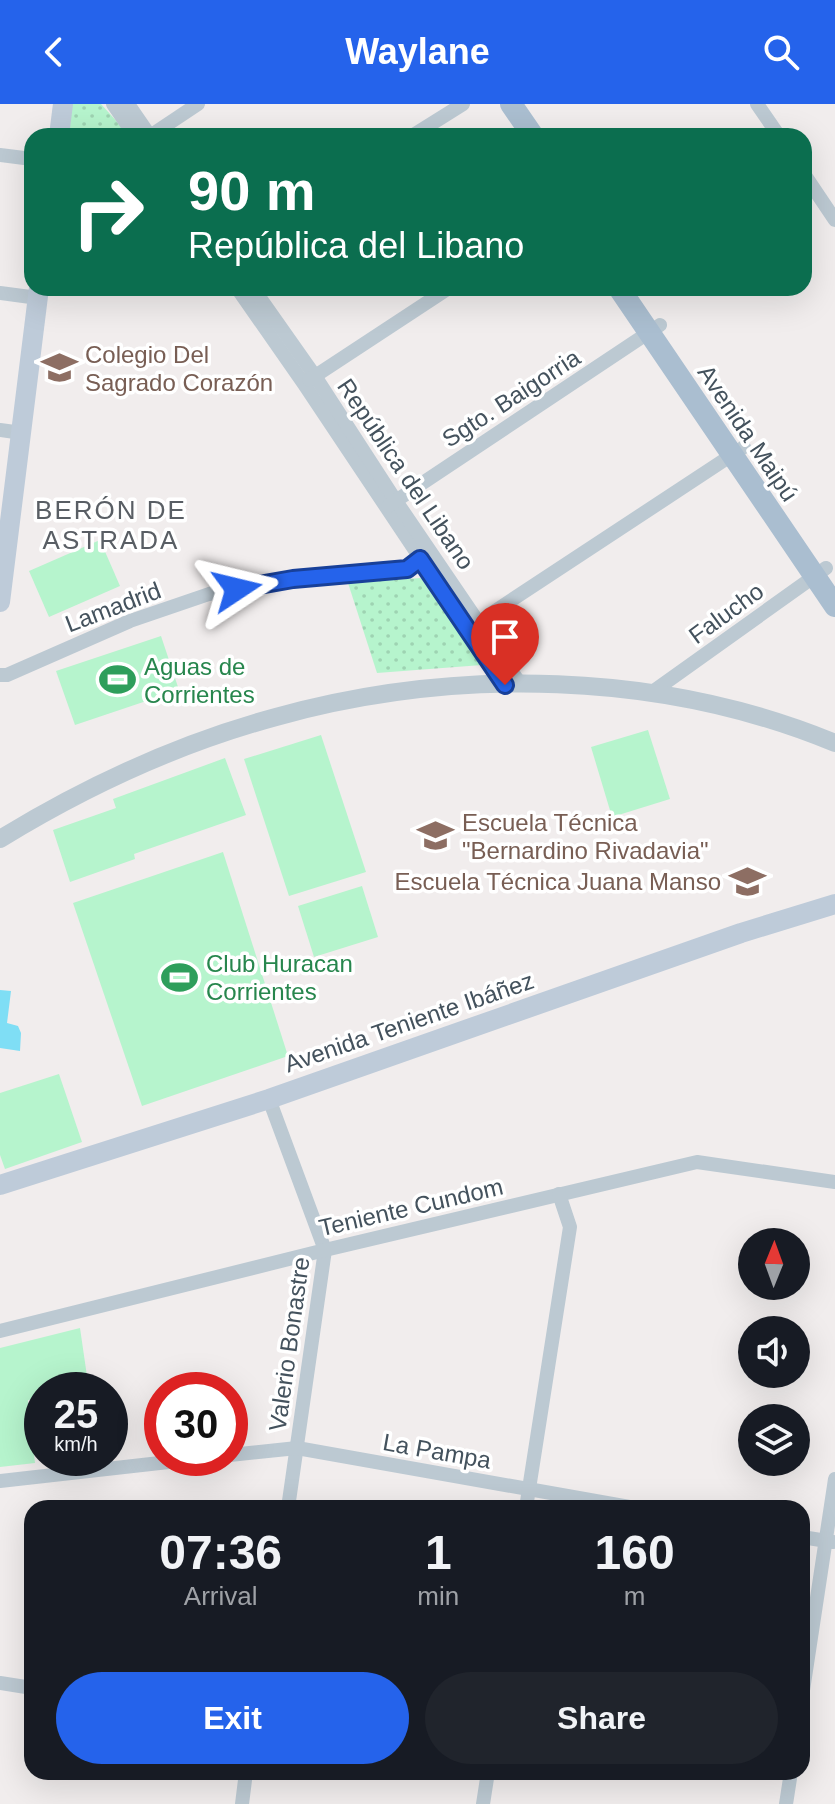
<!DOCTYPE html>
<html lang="en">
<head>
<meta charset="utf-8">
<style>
  :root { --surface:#171b24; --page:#20242c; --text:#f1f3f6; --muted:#9ea1a6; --accent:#2563eb }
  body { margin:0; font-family:Arial,sans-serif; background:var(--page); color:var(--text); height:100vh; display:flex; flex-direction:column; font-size:30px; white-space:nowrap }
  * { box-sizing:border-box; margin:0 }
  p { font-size:26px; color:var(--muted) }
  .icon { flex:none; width:44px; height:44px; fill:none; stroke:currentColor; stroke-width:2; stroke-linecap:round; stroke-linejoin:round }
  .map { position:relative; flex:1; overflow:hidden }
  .sheet { position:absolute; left:24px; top:1396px; width:786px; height:280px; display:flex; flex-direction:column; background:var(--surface); border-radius:24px; box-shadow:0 8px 32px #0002 }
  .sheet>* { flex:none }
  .banner { position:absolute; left:24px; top:24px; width:788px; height:168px; border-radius:24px; box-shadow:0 8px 32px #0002; background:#0b6e4f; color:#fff; overflow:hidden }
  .needle { width:52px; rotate:1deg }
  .fabs { position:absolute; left:738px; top:1124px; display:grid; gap:16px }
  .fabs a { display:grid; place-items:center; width:72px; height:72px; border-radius:50%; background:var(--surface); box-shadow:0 8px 32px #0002; font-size:40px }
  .speed { position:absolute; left:24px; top:1268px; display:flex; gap:16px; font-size:40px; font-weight:700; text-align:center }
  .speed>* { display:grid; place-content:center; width:104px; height:104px; border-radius:50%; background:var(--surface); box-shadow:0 8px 32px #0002; line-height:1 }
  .speed small { font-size:20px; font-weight:400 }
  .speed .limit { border:12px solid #d22; background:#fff; color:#111 }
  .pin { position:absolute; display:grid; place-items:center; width:68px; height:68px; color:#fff; margin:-82px -34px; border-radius:50% 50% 50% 0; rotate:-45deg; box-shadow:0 0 8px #0007 }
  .pin .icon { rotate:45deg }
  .me { position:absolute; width:88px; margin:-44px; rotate:80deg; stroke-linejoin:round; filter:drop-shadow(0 0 6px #0008) }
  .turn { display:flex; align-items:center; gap:28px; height:168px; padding:0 32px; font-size:36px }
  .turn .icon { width:104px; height:104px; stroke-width:2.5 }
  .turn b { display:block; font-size:56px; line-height:68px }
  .eta { display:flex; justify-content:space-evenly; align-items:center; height:136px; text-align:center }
  .eta b { font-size:48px; font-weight:700; line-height:56px }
  .cta { display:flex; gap:16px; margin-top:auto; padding:16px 32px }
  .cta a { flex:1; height:92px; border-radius:48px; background:var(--accent); color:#fff; font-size:32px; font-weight:700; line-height:92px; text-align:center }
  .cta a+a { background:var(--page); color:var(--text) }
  header { display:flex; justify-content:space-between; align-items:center; height:104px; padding:0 32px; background:var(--accent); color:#fff; font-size:36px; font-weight:700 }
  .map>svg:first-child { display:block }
  .green { fill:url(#green-dots) }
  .pitch { fill:#b6f4cd }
  .water { fill:#7fdef5 }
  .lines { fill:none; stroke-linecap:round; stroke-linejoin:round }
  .minor { stroke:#bcc9d2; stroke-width:14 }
  .tertiary { stroke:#bcc9d2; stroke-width:18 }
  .secondary { stroke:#becbd9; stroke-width:20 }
  .primary { stroke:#aabed0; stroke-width:22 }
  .route-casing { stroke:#184099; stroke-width:20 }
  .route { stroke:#2563eb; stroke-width:14 }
  .labels { text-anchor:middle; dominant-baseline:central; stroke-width:7; stroke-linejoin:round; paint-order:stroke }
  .education-label { font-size:24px; fill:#785e54; stroke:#fff; text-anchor:start }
  .street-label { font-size:24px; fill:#44525d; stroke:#fff }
  .leisure-label { font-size:24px; fill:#27864d; stroke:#fff; text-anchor:start }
  .neighbourhood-label { font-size:26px; letter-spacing:2px; fill:#595e64; stroke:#fff }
</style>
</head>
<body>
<header><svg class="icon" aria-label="back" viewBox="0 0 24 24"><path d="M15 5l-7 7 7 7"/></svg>Waylane<svg class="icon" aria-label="search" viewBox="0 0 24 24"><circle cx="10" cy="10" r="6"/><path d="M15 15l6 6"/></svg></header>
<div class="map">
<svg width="835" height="1700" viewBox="0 0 835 1700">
  <defs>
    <pattern id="green-dots" width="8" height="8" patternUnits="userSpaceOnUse" patternTransform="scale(2)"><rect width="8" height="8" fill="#b6f4cd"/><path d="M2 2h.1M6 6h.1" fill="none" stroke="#9ed3b2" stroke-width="1.8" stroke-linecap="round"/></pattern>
  </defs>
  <rect width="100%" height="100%" fill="#f1eded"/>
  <g class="green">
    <polygon points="72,0 101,0 129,31 69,32"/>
    <polygon points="421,474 482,561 377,569 348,479"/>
  </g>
  <g class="pitch">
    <polygon points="100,436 120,482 49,513 29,467"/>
    <polygon points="161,532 179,586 75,621 56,567"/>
    <polygon points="648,626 670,695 612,713 591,643"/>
    <polygon points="321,631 366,768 289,792 244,655"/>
    <polygon points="225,654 246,711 134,750 135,755 70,778 53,726 116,704 113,695"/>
    <polygon points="223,748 288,952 142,1002 73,799"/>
    <polygon points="362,782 378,833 314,853 298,802"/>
    <polygon points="59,970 82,1038 5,1065 0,1051 0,989"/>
    <polygon points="80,1224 89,1286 42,1286 42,1295 28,1296 35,1359 0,1363 0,1244"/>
  </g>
  <polygon class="water" points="0,886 11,887 7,919 18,922 21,929 20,947 0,944"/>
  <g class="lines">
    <g class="minor">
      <polyline points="113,0 135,32"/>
      <polyline points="128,0 150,32"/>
      <polyline points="757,0 779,32"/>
      <polyline points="150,32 198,0"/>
      <polyline points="412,32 463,0"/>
      <polyline points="0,51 32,55"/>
      <polyline points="804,70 835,116"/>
      <polyline points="237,184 304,280 505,581"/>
      <polyline points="253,184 315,272 396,397 521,581"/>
      <polyline points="0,189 38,194"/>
      <polyline points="309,276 449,184"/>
      <polyline points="0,326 22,329"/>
      <polyline points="388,402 660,221"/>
      <polyline points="475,523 489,511 744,343"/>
      <polyline points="0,571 7,571 130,517 209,490 293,475 407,465 425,451"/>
      <polyline points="651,589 826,464"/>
      <polyline points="269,995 325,1146 288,1404"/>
      <polyline points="0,1227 325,1146 697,1058 835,1078"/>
      <polyline points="230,1351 297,1344 635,1404"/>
      <polyline points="0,1377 204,1354"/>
      <polyline points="526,1404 570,1123 559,1090"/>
      <polyline points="802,1433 833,1438"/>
      <polyline points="0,1579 32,1584"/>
      <polyline points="802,1593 835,1375"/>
      <polyline points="242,1700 246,1668"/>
      <polyline points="483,1700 488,1668"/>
      <polyline points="786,1700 791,1668"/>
    </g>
    <path class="tertiary" d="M0,735C85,683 180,639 276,613C456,563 661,567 835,639"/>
    <g class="secondary">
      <polyline points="59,32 63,0"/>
      <polyline points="0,498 39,184"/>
      <polyline points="0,1081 269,995 741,829 835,800"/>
    </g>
    <g class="primary">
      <polyline points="511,0 533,32"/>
      <polyline points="619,184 835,502"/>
    </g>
  </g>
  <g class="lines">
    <defs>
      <polyline id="route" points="237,485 293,475 407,465 420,455 505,581"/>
    </defs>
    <use href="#route" class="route-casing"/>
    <use href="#route" class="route"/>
  </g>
  <defs>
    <symbol id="school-bare" viewBox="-9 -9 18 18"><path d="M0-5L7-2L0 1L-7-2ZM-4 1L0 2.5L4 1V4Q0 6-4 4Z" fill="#8d6e63" stroke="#fff" stroke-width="2.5" paint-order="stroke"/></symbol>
    <symbol id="stadium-bare" viewBox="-9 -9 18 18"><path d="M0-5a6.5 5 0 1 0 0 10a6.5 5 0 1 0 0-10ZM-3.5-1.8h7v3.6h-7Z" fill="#2e9e5b" stroke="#fff" stroke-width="2.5" paint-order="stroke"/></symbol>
  </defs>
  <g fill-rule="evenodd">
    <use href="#school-bare" x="34" y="238" width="51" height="51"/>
    <use href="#stadium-bare" x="92" y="550" width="51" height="51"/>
    <use href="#school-bare" x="410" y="706" width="51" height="51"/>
    <use href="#school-bare" x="722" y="752" width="51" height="51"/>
    <use href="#stadium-bare" x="154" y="848" width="51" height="51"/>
  </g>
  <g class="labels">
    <g class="education-label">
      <text x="85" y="250">Colegio Del<tspan x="85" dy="28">Sagrado Corazón</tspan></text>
      <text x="462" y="718">Escuela Técnica<tspan x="462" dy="28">"Bernardino Rivadavia"</tspan></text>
      <text x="721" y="777" text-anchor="end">Escuela Técnica Juana Manso</text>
    </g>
    <g class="street-label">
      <text transform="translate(511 294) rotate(-33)">Sgto. Baigorria</text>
      <text transform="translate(748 329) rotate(56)">Avenida Maipú</text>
      <text transform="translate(406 370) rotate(56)">República del Libano</text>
      <text transform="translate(113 503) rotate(-21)">Lamadrid</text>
      <text transform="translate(726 509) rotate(-36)">Falucho</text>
      <text transform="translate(409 918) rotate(-19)">Avenida Teniente Ibáñez</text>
      <text transform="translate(411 1103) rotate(-13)">Teniente Cundom</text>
      <text transform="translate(289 1240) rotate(-82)">Valerio Bonastre</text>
      <text transform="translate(437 1347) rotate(10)">La Pampa</text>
    </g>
    <g class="leisure-label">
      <text x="144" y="562">Aguas de<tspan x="144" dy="28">Corrientes</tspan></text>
      <text x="206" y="859">Club Huracan<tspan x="206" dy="28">Corrientes</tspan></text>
    </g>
    <g class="neighbourhood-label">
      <text x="111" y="406">BERÓN DE<tspan x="111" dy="30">ASTRADA</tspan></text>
    </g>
  </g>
</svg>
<div class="fabs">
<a><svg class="needle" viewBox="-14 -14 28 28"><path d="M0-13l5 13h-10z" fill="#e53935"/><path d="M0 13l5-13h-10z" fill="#9ea1a6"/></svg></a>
<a><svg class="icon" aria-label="sound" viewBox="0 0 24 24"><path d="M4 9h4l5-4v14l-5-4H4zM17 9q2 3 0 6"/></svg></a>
<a><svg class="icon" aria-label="layers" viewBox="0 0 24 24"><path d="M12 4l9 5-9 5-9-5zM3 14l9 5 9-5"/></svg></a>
</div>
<div class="speed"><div>25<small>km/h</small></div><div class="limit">30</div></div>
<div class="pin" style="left:505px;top:581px;background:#d93025"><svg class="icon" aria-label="arrive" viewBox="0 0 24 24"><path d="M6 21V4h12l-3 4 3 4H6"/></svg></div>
<svg class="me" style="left:237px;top:485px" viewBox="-20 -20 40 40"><path d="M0-17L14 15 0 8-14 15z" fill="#2563eb" stroke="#fff" stroke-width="4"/></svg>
<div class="banner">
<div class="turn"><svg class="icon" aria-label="right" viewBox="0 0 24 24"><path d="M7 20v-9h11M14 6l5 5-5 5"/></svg><div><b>90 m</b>República del Libano</div></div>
</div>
<section class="sheet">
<div class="eta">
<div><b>07:36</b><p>Arrival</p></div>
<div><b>1</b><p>min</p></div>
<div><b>160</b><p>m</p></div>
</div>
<div class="cta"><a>Exit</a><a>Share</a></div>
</section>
</div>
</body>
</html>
